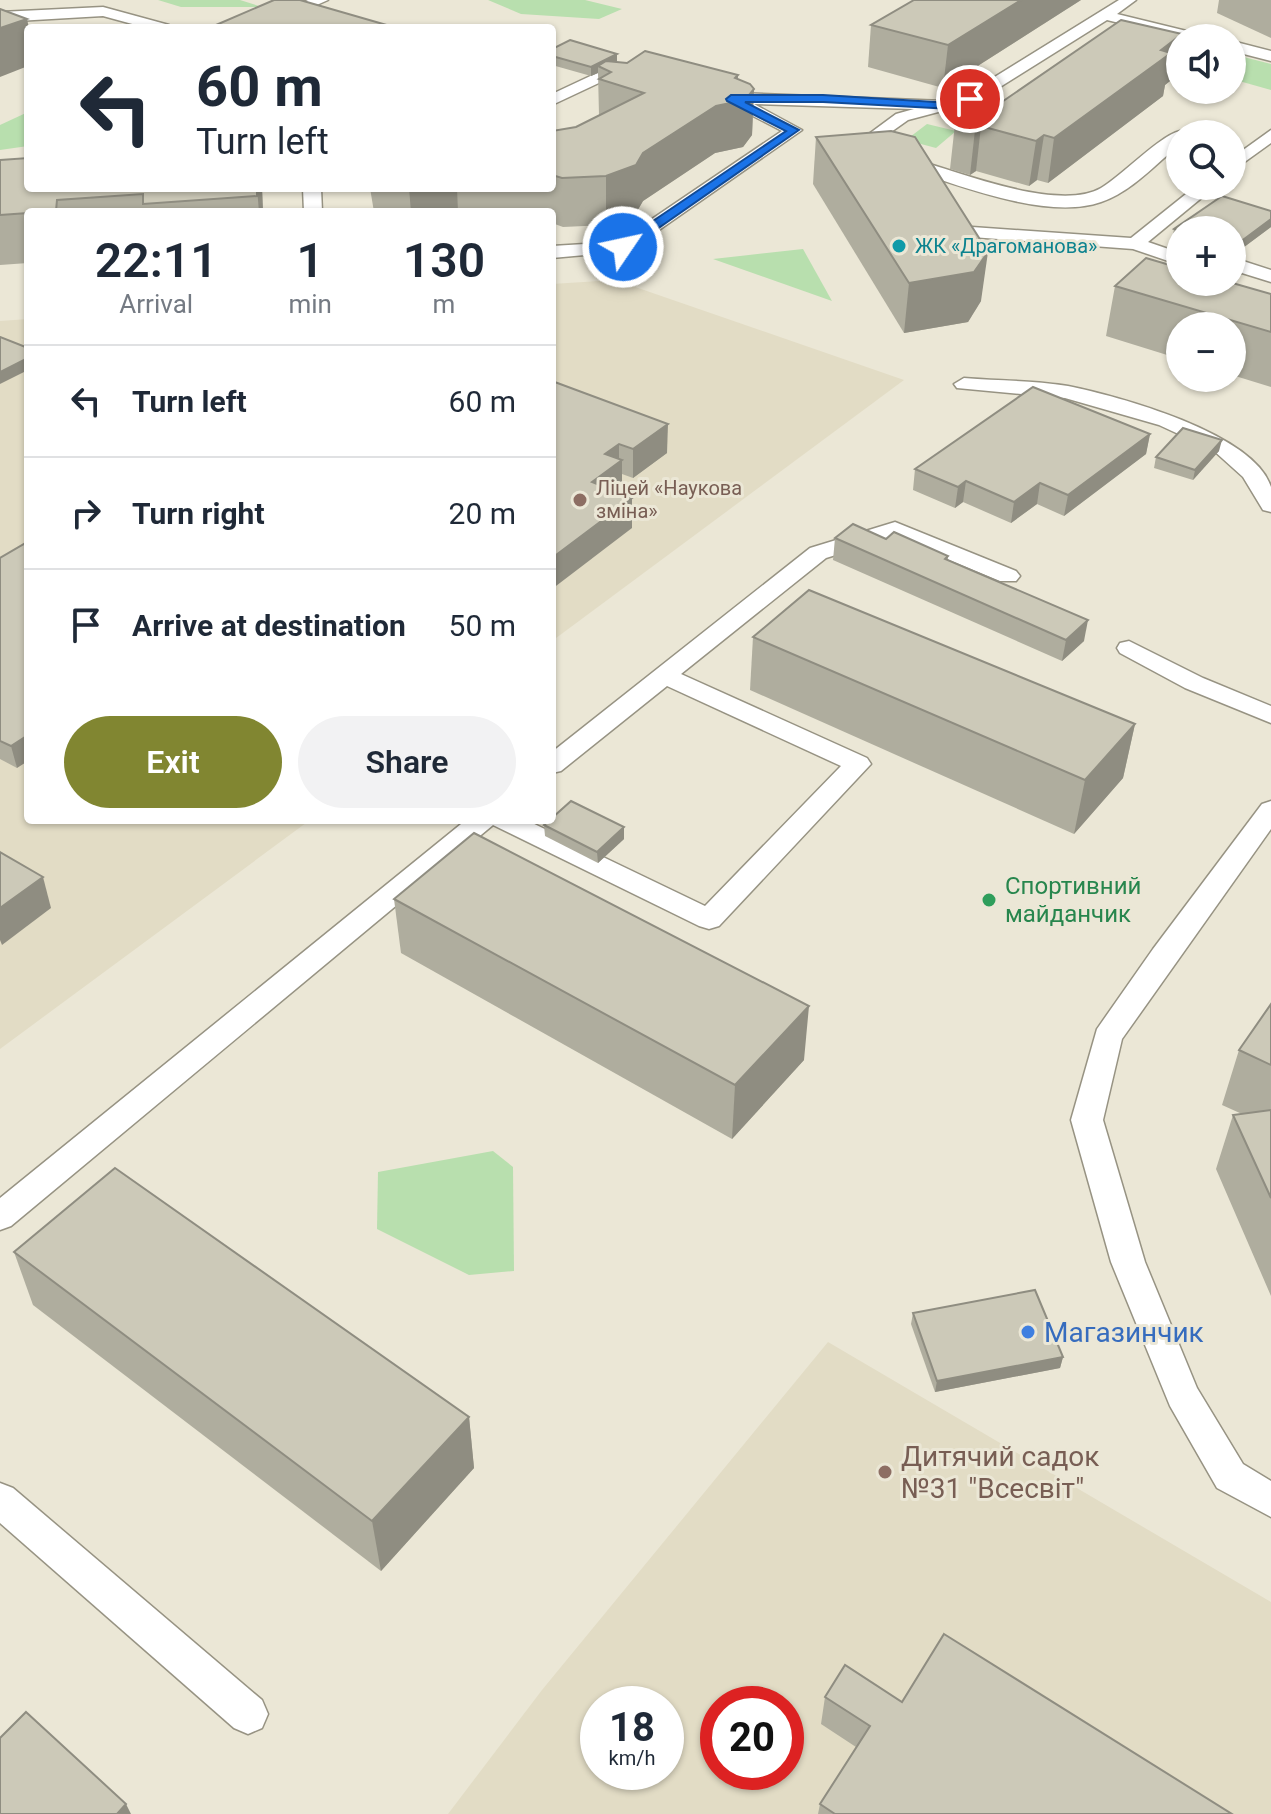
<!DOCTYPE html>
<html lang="en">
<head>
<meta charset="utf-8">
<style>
  :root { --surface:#fff; --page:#f2f2f3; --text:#1f2937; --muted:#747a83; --line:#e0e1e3; --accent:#818631 }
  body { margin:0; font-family:Roboto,sans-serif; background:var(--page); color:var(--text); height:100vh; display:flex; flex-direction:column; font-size:30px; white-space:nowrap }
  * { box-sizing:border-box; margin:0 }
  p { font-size:26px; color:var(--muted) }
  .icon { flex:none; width:44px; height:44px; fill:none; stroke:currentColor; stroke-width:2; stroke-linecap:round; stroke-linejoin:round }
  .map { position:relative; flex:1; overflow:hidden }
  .drawer { position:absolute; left:24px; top:208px; width:532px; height:616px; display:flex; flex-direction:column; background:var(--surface); border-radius:8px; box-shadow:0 2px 6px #0004 }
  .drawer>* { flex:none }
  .guide { position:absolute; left:24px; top:24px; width:532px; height:168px; border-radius:8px; box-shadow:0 2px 6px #0004; background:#fff; color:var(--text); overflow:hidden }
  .buttons { position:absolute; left:1166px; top:24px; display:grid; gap:16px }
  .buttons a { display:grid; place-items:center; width:80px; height:80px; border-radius:50%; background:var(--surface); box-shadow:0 2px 6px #0004; font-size:40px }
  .speed { position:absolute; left:580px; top:1686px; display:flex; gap:16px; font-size:40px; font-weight:700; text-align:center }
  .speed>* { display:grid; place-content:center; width:104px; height:104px; border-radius:50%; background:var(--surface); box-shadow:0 2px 6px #0004; line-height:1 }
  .speed small { font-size:20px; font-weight:400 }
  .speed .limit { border:12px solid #d22; background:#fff; color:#111 }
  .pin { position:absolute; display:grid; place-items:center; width:68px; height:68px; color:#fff; margin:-34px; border:4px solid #fff; border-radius:50%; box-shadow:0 2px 8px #0007 }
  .me { position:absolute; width:88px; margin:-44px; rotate:56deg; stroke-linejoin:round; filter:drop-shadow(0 0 6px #0008) }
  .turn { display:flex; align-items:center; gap:28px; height:168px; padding:0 40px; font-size:36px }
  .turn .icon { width:104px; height:104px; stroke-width:2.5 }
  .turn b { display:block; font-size:56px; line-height:68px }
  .eta { display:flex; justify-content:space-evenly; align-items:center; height:136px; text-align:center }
  .eta b { font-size:48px; font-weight:600; line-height:56px }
  .button { display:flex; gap:16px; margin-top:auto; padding:16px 40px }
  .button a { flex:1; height:92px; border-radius:48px; background:var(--accent); color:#fff; font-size:32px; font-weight:600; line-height:92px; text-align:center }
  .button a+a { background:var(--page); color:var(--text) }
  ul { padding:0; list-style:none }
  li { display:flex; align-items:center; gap:24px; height:112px; padding:0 40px; border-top:2px solid var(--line) }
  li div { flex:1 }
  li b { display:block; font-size:30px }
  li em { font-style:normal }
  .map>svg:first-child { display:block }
  .built { fill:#e2dcc5; fill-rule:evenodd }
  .green { fill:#b8dfae }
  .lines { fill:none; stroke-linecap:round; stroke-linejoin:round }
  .lane-casing { stroke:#979383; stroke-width:3 }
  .lane { fill:#fff; fill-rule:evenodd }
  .wall { fill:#afad9e }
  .shaded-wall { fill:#8f8d81 }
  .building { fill:#ccc9b8; stroke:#8f8d81; stroke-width:2 }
  .route { fill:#1a73e8; stroke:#114b97; stroke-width:2 }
  .culture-dot { fill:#0f9aa8; stroke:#ebe7d6; stroke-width:3 }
  .education-dot { fill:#8d6e63; stroke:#ebe7d6; stroke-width:3 }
  .leisure-dot { fill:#2e9e5b; stroke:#ebe7d6; stroke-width:3 }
  .shop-dot { fill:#3f7fe0; stroke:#ebe7d6; stroke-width:3 }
  .labels { text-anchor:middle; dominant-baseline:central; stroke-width:6; stroke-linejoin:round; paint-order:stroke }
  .far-culture-label { font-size:20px; fill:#0d838f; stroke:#ebe7d6; text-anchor:start }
  .far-education-label { font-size:20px; fill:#785e54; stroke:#ebe7d6; text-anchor:start }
  .leisure-label { font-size:24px; fill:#27864d; stroke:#ebe7d6; text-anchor:start }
  .near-shop-label { font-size:28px; fill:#366cbe; stroke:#ebe7d6; text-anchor:start }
  .near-education-label { font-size:28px; fill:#785e54; stroke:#ebe7d6; text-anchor:start }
</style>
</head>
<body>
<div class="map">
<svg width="1271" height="1814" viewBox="0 0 1271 1814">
  <rect width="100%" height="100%" fill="#ebe7d6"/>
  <g class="built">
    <polygon points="615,280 904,380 552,641 552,284"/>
    <polygon points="28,319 28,820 310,820 0,1049 0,321"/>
    <path d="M828,1342L1271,1602V1814H448L542,1690ZM598,1704H666V1772H598ZM718,1704H786V1772H718Z"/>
  </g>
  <g class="green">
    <polygon points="158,0 240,0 262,7 181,7"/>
    <polygon points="488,0 585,0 622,9 599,19 521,14"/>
    <polygon points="1232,54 1271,64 1271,90 1232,79"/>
    <polygon points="28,112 28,146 0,150 0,125"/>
    <polygon points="927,124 956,131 936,148 906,140"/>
    <polygon points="803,249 832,301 713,259"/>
    <polygon points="493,1151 513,1167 514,1271 469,1275 377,1229 378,1172"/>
  </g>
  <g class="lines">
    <defs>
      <g id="lane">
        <polygon points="308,0 328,0 265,28 244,28"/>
        <polygon points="1119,0 1136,0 1117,14 1203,35 1206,38 1180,38 1107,20 976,102 908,120 860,154 852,149 854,145 896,114 914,109 754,104 802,130 629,251 552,258 552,246 618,242 782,131 730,104 711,98 711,92 945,101 964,96"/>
        <polygon points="103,7 169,25 172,28 147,28 103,16 0,22 0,12"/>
        <polygon points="1232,41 1271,51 1271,61 1232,51"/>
        <polygon points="616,64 639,73 631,78 618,74 552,105 552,94"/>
        <polygon points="1271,130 1271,143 1232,171 1232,158"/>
        <path d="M1180,131L1187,134H1180V144C1156,164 1131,192 1101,202C1045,222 948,181 893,164L890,160L899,155C948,167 1056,214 1101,188C1123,175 1159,136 1180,131Z"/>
        <polygon points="1196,186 1216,186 1148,242 1180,253 1180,265 1133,249 972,237 963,232 972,227 1131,238"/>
        <polygon points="303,188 321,188 322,212 304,212"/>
        <polygon points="1243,261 1271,270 1271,282 1242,273 1232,274 1232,262"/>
        <path d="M964,378C998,381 1034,380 1068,386C1118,396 1254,433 1271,487C1271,494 1271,504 1271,512L1263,510L1243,477L1213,450L1159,425L1065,398L957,388L954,384Z"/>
        <polygon points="895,522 1016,571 1020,576 1016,581 1000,581 894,537 826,558 681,674 867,758 871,764 719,926 709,929 699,926 493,825 11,1226 0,1230 0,1198 466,820 526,820 705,906 841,766 667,686 561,771 552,773 552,752 810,548"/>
        <polygon points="1129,641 1203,678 1271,706 1271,723 1185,688 1120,653 1117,648 1120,643"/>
        <polygon points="1271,801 1271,829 1122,1039 1103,1120 1145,1262 1197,1388 1243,1464 1271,1481 1271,1517 1217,1488 1170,1406 1111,1262 1071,1120 1097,1029 1153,949 1262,804"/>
        <polygon points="0,1483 13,1488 262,1700 268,1714 262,1728 248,1734 234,1728 0,1523"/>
      </g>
    </defs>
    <use href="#lane" class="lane-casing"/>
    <use href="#lane" class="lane"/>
  </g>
  <g class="wall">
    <polygon points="1081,0 943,88 868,67 871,25"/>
    <polygon points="1219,0 1271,0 1271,38 1217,13"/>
    <polygon points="1180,38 1180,48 1175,77 1165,85 1163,96 1048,183 1037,180 1029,186 976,171 970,175 950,169 955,124 996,106"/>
    <polygon points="552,49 617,54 617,62 738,79 754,89 752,135 743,147 715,153 643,201 636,213 606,225 563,227 552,223 552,212 374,212 370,188 552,188 552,131 576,127 599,115 598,73 591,76 552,65"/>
    <polygon points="816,137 981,301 968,322 904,333 813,184"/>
    <polygon points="0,160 262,188 263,212 28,212 28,263 0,265"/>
    <polygon points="1271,211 1271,227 1232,256 1232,230 1180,230 1180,241 1172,239 1174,229"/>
    <polygon points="1115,286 1271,294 1271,387 1232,375 1232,326 1180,326 1180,359 1106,336"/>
    <polygon points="552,381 667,453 633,478 622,474 622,489 618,492 632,498 632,528"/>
    <polygon points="1150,434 1146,454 1064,516 1037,504 1011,523 963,502 955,508 913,490 915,469"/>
    <polygon points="1219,451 1193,480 1154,468 1156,457"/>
    <polygon points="835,538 886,539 948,556 948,560 1084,641 1062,661 833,560"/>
    <polygon points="0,558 17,768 0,759"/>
    <polygon points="753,637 1135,724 1123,778 1074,834 750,690"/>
    <polygon points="544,825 624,839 598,863 545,836"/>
    <polygon points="394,899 804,1060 732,1139 401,953"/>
    <polygon points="1271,1004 1271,1296 1216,1169 1233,1115 1242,1114 1222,1105 1239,1050"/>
    <polygon points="14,1252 469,1417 474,1468 381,1571 33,1305"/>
    <polygon points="913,1313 1063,1357 1060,1368 935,1392 911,1324"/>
    <polygon points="825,1697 902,1702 1232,1814 818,1814 820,1804 856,1747 821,1724"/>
  </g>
  <g class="shaded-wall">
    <polygon points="1021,0 1081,0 943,88 948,45"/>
    <polygon points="27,19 29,28 28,66 0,77 0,28"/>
    <polygon points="1182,34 1182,38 1180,38 1180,48 1175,77 1165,85 1163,96 1048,183 1054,138 1161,50"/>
    <polygon points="617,54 617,63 598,66 598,73 591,76 591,67"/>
    <polygon points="738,75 737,102 754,89 752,135 743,147 715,153 643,201 636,213 606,225 606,176 643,153"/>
    <polygon points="981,126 976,171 970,175 975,130"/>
    <polygon points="1044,135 1037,180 1029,186 1036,141"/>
    <polygon points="257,188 262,188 263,212 259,212"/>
    <polygon points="409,188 457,188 458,212 411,212"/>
    <polygon points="1271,219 1271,227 1232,256 1232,248"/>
    <polygon points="988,252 981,301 968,322 904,333 909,283"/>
    <polygon points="28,358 28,370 0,384 0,372"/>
    <polygon points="668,424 667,453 633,478 633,449"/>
    <polygon points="1150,434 1146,454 1064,516 1068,495"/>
    <polygon points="1222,440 1219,451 1193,480 1195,470"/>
    <polygon points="619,444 619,462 622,460 622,489 592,512 592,482 605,454"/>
    <polygon points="966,481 963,502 955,508 958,487"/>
    <polygon points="1040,483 1037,504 1011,523 1014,502"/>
    <polygon points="632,498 632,528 552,589 552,558"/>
    <polygon points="1088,620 1084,641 1062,661 1066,640"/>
    <polygon points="1135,724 1123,778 1074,834 1085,780"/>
    <polygon points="28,735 28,761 17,768 11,746"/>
    <polygon points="624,827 624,839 598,863 597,852"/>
    <polygon points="43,877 51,908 2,945 0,940 0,908"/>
    <polygon points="809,1006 804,1060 732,1139 735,1085"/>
    <polygon points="1063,1357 1060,1368 935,1392 937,1381"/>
    <polygon points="469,1417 474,1468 381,1571 372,1521"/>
    <polygon points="126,1804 131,1814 117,1814"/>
  </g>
  <g class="building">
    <polygon points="274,0 300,0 397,28 209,28"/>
    <polygon points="914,0 1021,0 948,45 871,25"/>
    <polygon points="0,9 27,19 0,28"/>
    <polygon points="1121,20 1182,34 1161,50 1171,53 1054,138 1044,135 1036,141 981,126 975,130 955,124 986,103 996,106"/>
    <polygon points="570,40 617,54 591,67 552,56 552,49"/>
    <polygon points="645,51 738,75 735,78 750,84 754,89 745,100 716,106 643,153 636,165 606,176 562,178 552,175 552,131 576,127 644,93 599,79 611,72 598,66 606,61 627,63"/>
    <polygon points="891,131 915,137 988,252 974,272 909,283 816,137"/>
    <polygon points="28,158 28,188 257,188 257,196 143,204 143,194 57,200 56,211 0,215 0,160"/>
    <polygon points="1222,196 1271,211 1271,219 1232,248 1232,230 1180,231 1174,229"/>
    <polygon points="1146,258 1180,268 1180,282 1229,282 1271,294 1271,332 1115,286"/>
    <polygon points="0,337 28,348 28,358 0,372"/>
    <polygon points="552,381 668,424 633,449 619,444 605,454 622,460 592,482 632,498 552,558"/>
    <polygon points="1033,387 1150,434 1068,495 1040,483 1014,502 966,481 958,487 915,469"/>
    <polygon points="1183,428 1222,440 1195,470 1156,457"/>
    <polygon points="853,524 886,539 894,532 948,556 945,559 1088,620 1066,640 835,538"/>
    <polygon points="24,544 28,546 28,735 11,746 0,741 0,558"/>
    <polygon points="809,590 1135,724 1085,780 753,637"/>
    <polygon points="571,801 624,827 597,852 544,825 550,820 552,820 552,818"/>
    <polygon points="474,833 809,1006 735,1085 394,899"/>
    <polygon points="0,852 43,877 0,908"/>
    <polygon points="1271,1004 1271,1065 1239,1050"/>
    <polygon points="1271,1110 1271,1198 1233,1115"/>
    <polygon points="115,1168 469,1417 372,1521 14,1252"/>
    <polygon points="1035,1290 1063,1357 937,1381 913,1313"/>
    <polygon points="944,1634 1232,1814 835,1814 820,1804 870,1726 825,1697 845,1665 902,1702"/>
    <polygon points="26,1712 126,1804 117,1814 0,1814 0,1738"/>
  </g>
  <polygon class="route" points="731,95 823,95 951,103 970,96 975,99 952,109 823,102 745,102 799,130 627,250 619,250 619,244 786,131 727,101 726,99"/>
  <circle class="culture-dot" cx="899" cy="246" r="8"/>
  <g class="education-dot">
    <circle cx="580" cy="500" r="8"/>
    <circle cx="885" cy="1472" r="8"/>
  </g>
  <circle class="leisure-dot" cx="989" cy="900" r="8"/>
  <circle class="shop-dot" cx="1028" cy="1332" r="8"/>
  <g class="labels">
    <g class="far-culture-label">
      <text x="915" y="246">ЖК «Драгоманова»</text>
    </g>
    <g class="far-education-label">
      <text x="596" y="488">Ліцей «Наукова<tspan x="596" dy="23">зміна»</tspan></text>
    </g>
    <g class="leisure-label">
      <text x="1005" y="886">Спортивний<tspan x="1005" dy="28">майданчик</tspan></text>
    </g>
    <g class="near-shop-label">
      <text x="1044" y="1332">Магазинчик</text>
    </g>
    <g class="near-education-label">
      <text x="901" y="1456">Дитячий садок<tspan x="901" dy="32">№31 "Всесвіт"</tspan></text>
    </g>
  </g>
</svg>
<div class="buttons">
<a><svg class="icon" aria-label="sound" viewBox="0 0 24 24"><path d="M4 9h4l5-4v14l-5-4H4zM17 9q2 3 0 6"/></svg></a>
<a><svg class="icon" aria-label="search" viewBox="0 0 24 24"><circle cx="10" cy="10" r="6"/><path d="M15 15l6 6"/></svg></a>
<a>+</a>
<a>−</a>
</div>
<div class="speed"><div>18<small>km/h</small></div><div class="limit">20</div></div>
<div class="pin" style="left:970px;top:99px;background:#d93025"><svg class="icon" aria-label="arrive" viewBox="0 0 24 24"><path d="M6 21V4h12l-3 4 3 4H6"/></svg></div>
<svg class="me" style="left:623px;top:247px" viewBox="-20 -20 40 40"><circle r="17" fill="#1a73e8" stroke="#fff" stroke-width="3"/><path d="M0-11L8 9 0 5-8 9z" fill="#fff"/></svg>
<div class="guide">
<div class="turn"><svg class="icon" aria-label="left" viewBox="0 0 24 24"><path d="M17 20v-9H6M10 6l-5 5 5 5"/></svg><div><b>60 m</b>Turn left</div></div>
</div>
<section class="drawer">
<div class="eta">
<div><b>22:11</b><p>Arrival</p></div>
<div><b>1</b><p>min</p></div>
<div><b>130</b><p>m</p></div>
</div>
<ul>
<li><svg class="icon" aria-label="left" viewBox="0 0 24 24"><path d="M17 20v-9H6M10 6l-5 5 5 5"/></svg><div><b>Turn left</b></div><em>60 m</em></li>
<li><svg class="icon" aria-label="right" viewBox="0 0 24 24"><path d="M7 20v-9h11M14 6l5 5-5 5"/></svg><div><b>Turn right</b></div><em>20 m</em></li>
<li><svg class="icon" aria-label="arrive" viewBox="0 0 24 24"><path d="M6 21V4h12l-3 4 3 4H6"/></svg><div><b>Arrive at destination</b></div><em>50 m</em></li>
</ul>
<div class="button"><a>Exit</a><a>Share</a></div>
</section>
</div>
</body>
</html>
